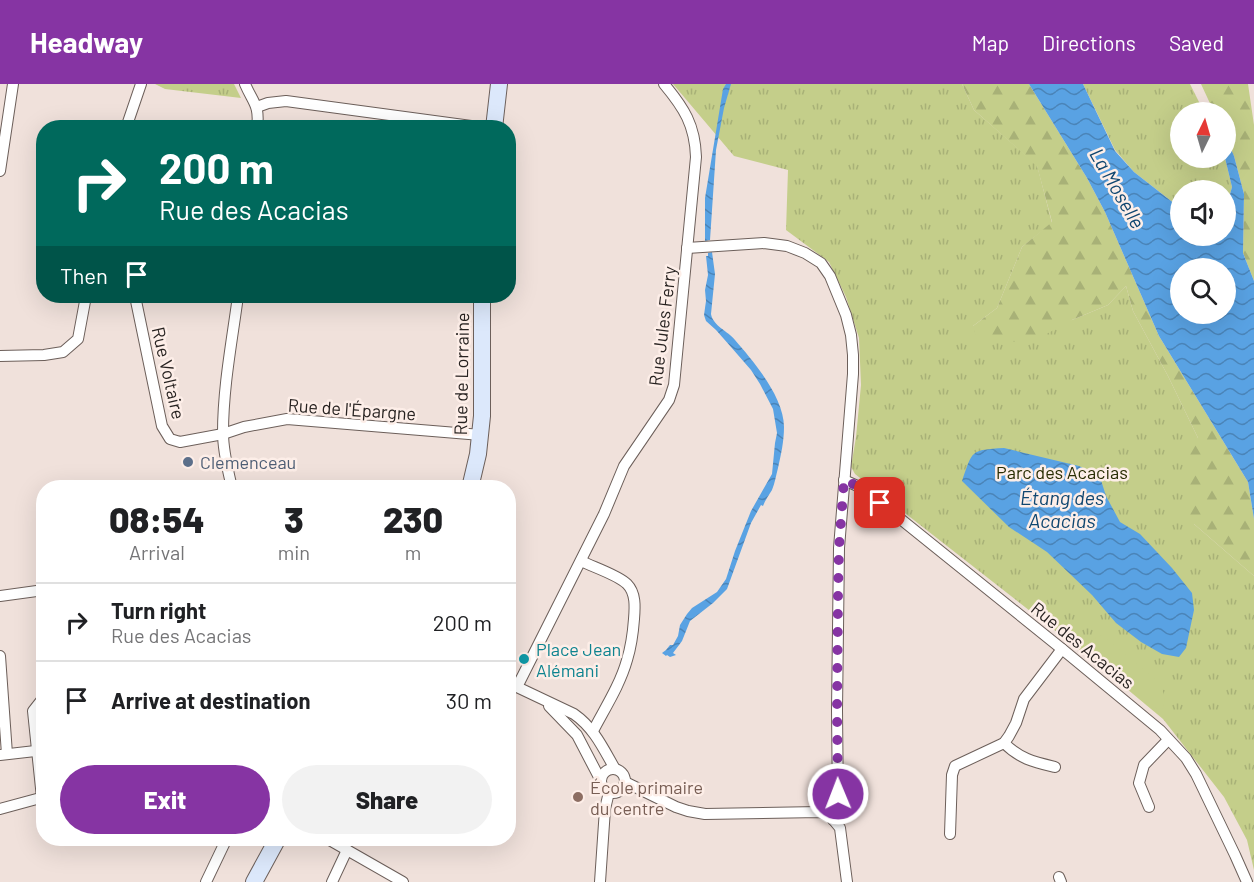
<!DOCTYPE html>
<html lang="en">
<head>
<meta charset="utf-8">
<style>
  :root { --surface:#fff; --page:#f2f2f2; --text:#202124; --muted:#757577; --line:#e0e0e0; --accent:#8634a3 }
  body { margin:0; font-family:Barlow,sans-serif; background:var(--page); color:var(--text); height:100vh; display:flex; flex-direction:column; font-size:22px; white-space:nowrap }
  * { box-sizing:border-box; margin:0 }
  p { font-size:20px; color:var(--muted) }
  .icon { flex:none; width:33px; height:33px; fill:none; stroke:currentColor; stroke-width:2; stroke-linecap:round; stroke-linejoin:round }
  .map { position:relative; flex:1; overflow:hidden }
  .sheet { position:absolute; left:36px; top:396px; width:480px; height:366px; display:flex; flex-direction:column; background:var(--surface); border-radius:24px; box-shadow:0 6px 24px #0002 }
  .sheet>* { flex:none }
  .banner { position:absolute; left:36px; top:36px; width:480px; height:183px; border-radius:24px; box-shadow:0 6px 24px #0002; background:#00695c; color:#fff; overflow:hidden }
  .needle { width:39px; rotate:5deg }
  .controls { position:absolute; left:1170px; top:18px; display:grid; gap:12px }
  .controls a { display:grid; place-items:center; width:66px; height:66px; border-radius:50%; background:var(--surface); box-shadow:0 6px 24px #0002; font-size:30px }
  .pin { position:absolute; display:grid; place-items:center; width:51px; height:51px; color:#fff; margin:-26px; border-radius:12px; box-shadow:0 3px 9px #0006 }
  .me { position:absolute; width:66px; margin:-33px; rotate:359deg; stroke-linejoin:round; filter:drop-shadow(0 0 4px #0008) }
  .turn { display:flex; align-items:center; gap:21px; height:126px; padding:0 24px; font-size:27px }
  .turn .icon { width:78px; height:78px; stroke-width:2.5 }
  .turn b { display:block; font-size:42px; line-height:51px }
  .then { display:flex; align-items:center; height:57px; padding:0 24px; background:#0003; gap:12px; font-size:22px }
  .eta { display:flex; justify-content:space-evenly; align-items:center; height:102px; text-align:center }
  .eta b { font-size:36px; font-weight:800; line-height:42px }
  .action { display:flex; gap:12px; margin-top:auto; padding:12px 24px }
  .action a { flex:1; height:69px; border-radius:36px; background:var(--accent); color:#fff; font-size:24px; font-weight:800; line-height:69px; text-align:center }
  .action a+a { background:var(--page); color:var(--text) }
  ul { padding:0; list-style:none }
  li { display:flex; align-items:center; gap:18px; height:78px; padding:0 24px; border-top:2px solid var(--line) }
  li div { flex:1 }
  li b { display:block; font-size:22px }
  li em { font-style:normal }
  header { display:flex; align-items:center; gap:36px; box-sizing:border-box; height:84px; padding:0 30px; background:var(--accent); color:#fff }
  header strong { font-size:28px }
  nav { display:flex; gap:33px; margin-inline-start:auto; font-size:21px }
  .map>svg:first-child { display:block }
  .grass { fill:url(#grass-tufts) }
  .forest { fill:url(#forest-firs) }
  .pitch { fill:#c4ce8a }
  .water { fill:url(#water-waves); fill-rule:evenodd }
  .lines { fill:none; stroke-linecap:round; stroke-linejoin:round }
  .street-casing { stroke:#6c5f5a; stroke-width:12 }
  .secondary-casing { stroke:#6c5f5a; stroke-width:18 }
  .street { stroke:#fff; stroke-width:10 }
  .secondary { stroke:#dce8fb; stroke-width:16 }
  .route { stroke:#8634a3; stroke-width:10; stroke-dasharray:0 18 }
  .service-dot { fill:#5c6f8a; stroke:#fdeee8; stroke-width:2 }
  .culture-dot { fill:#0f9aa8; stroke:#fdeee8; stroke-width:2 }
  .education-dot { fill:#8d6e63; stroke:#fdeee8; stroke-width:2 }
  .labels { text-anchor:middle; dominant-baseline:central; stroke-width:5; stroke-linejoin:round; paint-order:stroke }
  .street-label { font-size:18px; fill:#272220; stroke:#fdeee8 }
  .service-label { font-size:18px; fill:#4e5e75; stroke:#fdeee8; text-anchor:start }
  .park-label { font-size:18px; fill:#282d03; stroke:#fdeee8 }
  .culture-label { font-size:18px; fill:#0d838f; stroke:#fdeee8; text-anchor:start }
  .education-label { font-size:18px; fill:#785e54; stroke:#fdeee8; text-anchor:start }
  .water-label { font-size:20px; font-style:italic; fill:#0f4670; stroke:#fdeee8 }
</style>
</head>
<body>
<header>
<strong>Headway</strong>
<nav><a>Map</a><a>Directions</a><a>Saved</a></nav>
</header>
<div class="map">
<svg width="1254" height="798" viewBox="0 0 1254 798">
  <defs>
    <pattern id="grass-tufts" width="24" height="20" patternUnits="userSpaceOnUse" patternTransform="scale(1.5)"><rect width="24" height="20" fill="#c4ce8a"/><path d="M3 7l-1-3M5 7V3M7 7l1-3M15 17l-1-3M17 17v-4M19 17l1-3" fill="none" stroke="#a8b177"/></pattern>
    <pattern id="forest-firs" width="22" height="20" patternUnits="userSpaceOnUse" patternTransform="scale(1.5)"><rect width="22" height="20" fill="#c4ce8a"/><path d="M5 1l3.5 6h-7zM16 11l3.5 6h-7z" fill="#a8b177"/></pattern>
    <pattern id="water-waves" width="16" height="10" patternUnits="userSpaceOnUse" patternTransform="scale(1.5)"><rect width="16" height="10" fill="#59a2e3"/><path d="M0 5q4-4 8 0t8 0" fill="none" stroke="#4a84b8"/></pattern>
  </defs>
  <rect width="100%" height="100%" fill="#f0e1db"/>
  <g class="grass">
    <polygon points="155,0 234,0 241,14 165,5"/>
    <polygon points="673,0 962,0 974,26 1037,81 1052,139 1022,163 997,224 973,242 1072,236 1108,221 1126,202 1133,227 1168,292 1198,354 1194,440 1254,492 1254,786 1247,756 1224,713 1163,635 1085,570 855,390 851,383 856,353 861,301 859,254 846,213 829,178 786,146 788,86 734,72"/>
    <polygon points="1083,0 1190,0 1204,28 1180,28 1180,74 1225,74 1232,103 1226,125 1226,106 1180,106 1180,124 1134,88 1115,66"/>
  </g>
  <g class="forest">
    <polygon points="962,0 1029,0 1087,94 1105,128 1159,252 1248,398 1254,435 1254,492 1194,440 1189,432 1190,364 1198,354 1168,292 1133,227 1126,202 1108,221 1072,236 1030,259 976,254 973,242 997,224 1022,163 1052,138 1037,82 974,26"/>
    <polygon points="1201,0 1248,0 1254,41 1254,197 1243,169 1244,110 1234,72 1226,54 1226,28 1214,28"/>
  </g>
  <path class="pitch" d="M1102,551L1160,599C1164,609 1167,618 1161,628L1080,561Z"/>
  <g class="water">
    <polygon points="726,0 731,0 724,24 716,66 710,156 705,157 705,114 723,5"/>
    <path d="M1029,0H1083L1115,67L1134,88L1180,124V152H1226V125L1232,103L1225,74L1226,54L1234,72L1244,110L1243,169L1254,197V435L1248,398L1159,252L1105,128L1087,94ZM1226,184V230H1180V184Z"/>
    <path d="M712,168L715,190L711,230C713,242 728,247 735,256C754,278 784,313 784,343C784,357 781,371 778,384C776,391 775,399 772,406C769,411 765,416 763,422L761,421L751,439L727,505L713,519L690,537L682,557L673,569L676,571L670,573L667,571L666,572L662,569L666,566L670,561H673L678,552L680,541L687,530L692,524L717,508L726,495L735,467L751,427L772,390L775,359L777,349L773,325L760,300L751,286L731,263L716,246L706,237L704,231L706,217L705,206L708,191L706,172H708V169Z"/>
    <path d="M1004,364L1079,382L1100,393L1106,412L1120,438L1140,450L1172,484L1192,509L1194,526L1186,564L1179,573L1162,570L1141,558L1116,539L1092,511L1047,468L1009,443L962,397C973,366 970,366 1004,364Z"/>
  </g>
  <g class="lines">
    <defs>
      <g id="street">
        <path d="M245,0C253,19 260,21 257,44"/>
        <polyline points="257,23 268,19 286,17 486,44"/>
        <polyline points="126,44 141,0"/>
        <polyline points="0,87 13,0"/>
        <polyline points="687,164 764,159 787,162 805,169 821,179 830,192 846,231 851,251 853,271 853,290 839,464 837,626 838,725 833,736"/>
        <polyline points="135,212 162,342 170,355 180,358 223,350 244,343 287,335 481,351"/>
        <polyline points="0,272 44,271 63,268 78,255 86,212"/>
        <polyline points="844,396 862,404 1062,565 1160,646 1186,674 1196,690 1235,771 1247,798"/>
        <polyline points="82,404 90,402"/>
        <path d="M232,404C228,386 223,368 223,349C223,303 232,257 238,212"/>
        <path d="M581,477C593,483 618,491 627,500C636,509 635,523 634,535C633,549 631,563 627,576C620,601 605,624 593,647"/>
        <polyline points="0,512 44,506"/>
        <polyline points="0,572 7,670"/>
        <path d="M508,601L517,603L574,630C594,644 603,664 615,685"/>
        <path d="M517,603L604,430L624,382L669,316L674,301L696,73C695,41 684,24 664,0"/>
        <polyline points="549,622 577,651 601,697"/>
        <path d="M1004,659C1020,675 1034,678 1055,683"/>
        <polyline points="0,671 44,666"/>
        <circle cx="613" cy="697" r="12"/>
        <polyline points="625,698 676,723 688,727 705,730 820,728 831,733 840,744 847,798"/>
        <polyline points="42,714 33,627 44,613"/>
        <polyline points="1149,723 1139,699 1144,681 1168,656"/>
        <polyline points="0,725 44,713"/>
        <polyline points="950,750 952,691 955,682 1004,659 1009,652 1016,639 1024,615 1062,565"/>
        <polyline points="326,754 403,798"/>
        <polyline points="1059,793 1061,798"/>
        <polyline points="206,798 227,754"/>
        <polyline points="332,798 347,766"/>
        <polyline points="600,798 605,725 609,708"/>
      </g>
      <g id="secondary">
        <polyline points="494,44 499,0"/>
        <polyline points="470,404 478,370 482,332 482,212"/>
        <polyline points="254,798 278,754"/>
      </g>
    </defs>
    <use href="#street" class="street-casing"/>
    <use href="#secondary" class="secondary-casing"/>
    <use href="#street" class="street"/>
    <use href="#secondary" class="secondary"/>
  </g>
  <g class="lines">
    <polyline class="route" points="838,710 837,626 838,510 839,464 844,396 862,404 880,419"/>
  </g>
  <circle class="service-dot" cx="188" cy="378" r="6"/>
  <circle class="culture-dot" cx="524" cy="575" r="6"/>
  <circle class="education-dot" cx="578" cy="713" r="6"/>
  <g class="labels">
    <g class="street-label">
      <text transform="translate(662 242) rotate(-83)">Rue Jules Ferry</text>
      <text transform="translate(169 289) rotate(77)">Rue Voltaire</text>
      <text transform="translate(461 290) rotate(-89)">Rue de Lorraine</text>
      <text transform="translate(352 325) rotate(4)">Rue de l'Épargne</text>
      <text transform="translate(1083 561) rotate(39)">Rue des Acacias</text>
    </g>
    <g class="service-label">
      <text x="200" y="378">Clemenceau</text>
    </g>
    <g class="park-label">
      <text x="1062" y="388">Parc des Acacias</text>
    </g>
    <g class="culture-label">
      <text x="536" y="565">Place Jean<tspan x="536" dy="21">Alémani</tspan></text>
    </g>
    <g class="education-label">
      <text x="590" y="703">École primaire<tspan x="590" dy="21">du centre</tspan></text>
    </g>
    <g class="water-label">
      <text transform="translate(1118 104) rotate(60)">La Moselle</text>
      <text x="1062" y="413">Étang des<tspan x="1062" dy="23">Acacias</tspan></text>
    </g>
  </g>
</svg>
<div class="controls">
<a><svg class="needle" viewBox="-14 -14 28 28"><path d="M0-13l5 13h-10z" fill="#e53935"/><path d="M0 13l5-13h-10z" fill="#757577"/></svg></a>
<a><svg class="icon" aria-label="sound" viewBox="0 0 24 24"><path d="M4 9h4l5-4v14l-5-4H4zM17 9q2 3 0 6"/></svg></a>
<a><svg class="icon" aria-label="search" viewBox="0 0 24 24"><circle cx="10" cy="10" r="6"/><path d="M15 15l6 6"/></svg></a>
</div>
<div class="pin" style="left:880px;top:419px;background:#d93025"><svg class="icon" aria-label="arrive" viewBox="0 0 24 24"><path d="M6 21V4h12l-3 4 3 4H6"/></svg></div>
<svg class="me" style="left:838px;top:710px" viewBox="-20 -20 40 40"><circle r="17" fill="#8634a3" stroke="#fff" stroke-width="3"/><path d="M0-11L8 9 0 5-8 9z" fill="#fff"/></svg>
<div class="banner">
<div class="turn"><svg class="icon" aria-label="right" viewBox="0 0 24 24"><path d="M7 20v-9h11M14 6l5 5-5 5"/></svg><div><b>200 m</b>Rue des Acacias</div></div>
<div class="then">Then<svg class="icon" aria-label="arrive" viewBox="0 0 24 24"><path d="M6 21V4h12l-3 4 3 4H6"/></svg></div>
</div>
<section class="sheet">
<div class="eta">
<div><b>08:54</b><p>Arrival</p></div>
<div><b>3</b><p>min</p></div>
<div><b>230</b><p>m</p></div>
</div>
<ul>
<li><svg class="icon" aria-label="right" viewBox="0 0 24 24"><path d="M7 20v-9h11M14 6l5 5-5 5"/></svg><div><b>Turn right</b><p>Rue des Acacias</p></div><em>200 m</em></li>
<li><svg class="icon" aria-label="arrive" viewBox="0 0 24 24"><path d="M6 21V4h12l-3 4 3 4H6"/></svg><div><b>Arrive at destination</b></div><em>30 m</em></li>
</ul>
<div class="action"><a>Exit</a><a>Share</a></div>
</section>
</div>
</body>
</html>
